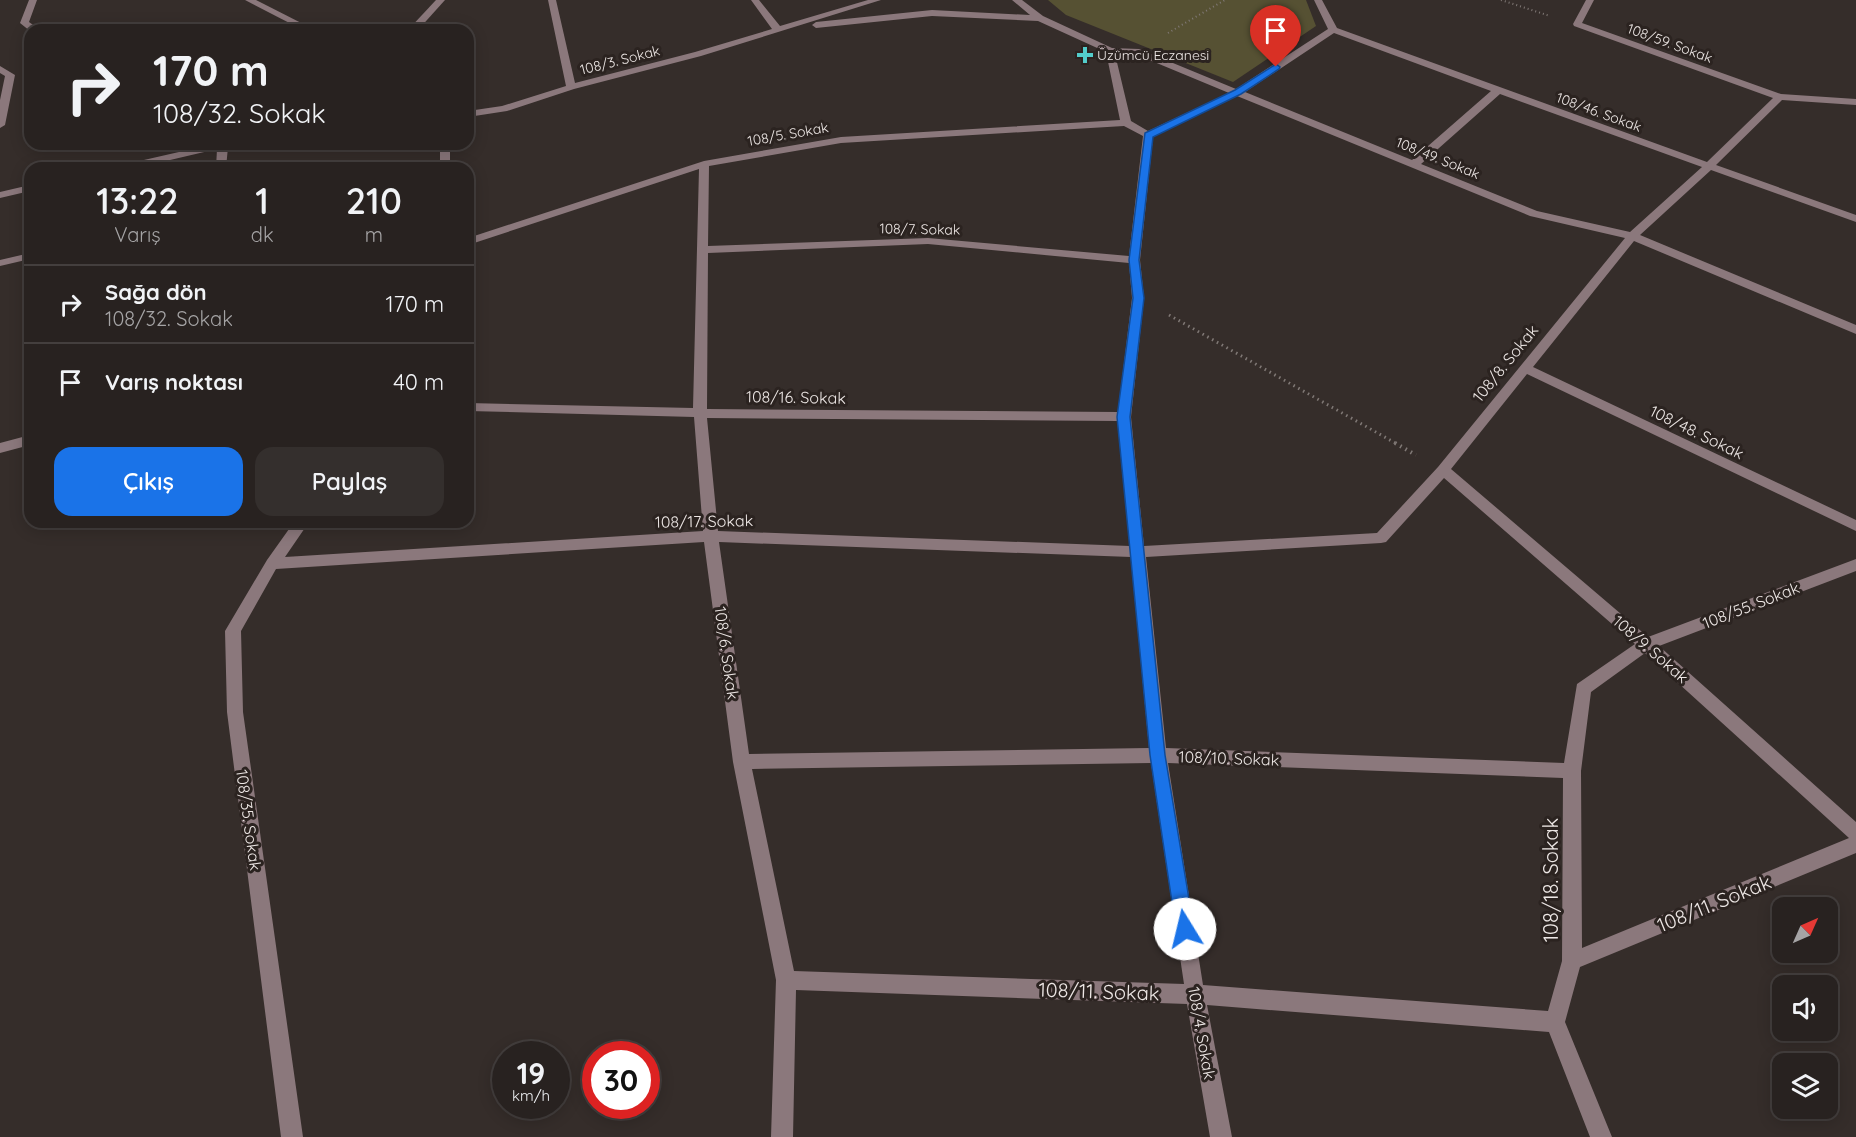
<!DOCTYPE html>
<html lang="tr">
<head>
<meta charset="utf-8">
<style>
  :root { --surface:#282220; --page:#342f2d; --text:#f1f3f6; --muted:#a5a4a5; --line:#443f3e; --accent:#1a73e8 }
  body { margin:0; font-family:Quicksand,sans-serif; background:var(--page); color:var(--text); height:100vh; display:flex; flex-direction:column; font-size:22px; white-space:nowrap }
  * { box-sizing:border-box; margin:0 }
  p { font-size:20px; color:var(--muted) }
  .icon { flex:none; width:33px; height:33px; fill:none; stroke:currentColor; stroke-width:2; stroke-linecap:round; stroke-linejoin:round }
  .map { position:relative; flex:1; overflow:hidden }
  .details { position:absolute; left:24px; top:162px; width:450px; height:366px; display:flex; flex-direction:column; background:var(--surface); border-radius:18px; box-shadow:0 3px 15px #0003,0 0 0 2px var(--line) }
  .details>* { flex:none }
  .top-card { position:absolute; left:24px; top:24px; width:450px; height:126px; border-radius:18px; box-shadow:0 3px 15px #0003,0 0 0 2px var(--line); background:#282220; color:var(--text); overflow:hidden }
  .needle { width:39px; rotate:45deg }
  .fabs { position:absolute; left:1772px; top:897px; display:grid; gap:12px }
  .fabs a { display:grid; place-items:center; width:66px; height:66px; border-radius:12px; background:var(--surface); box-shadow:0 3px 15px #0003,0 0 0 2px var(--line); font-size:30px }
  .speed { position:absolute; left:492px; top:1041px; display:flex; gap:12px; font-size:30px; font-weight:700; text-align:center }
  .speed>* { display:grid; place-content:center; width:78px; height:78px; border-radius:50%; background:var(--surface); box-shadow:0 3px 15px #0003,0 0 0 2px var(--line); line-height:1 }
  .speed small { font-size:15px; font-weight:400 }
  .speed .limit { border:9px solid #d22; background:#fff; color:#111 }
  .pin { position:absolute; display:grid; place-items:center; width:51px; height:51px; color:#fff; margin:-62px -26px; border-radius:50% 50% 50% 0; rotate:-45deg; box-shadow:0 0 6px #0007 }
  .pin .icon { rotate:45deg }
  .me { position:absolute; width:66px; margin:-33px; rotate:351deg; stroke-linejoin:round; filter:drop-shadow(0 0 4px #0008) }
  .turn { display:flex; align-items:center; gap:21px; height:126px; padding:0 30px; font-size:27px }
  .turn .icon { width:78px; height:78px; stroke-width:2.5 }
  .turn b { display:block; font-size:42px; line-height:51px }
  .eta { display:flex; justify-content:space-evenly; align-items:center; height:102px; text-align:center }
  .eta b { font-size:36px; font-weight:600; line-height:42px }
  .primary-button { display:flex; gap:12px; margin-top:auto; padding:12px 30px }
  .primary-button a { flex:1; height:69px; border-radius:18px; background:var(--accent); color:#fff; font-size:24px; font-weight:600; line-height:69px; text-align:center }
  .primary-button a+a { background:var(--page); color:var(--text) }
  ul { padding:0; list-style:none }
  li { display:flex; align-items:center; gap:18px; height:78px; padding:0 30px; border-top:2px solid var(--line) }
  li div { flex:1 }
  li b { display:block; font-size:22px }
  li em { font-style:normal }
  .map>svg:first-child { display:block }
  .green { fill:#565133 }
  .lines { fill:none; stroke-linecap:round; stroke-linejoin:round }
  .path-far2 { stroke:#807976; stroke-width:2; stroke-dasharray:1 3; stroke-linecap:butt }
  .path-far1 { stroke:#807976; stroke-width:3; stroke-dasharray:1.5 4; stroke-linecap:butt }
  .path { stroke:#807976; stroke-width:4; stroke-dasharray:1.5 4.5; stroke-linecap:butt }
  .minor { fill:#8b787c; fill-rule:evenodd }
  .route { fill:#1a73e8; stroke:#114b97; stroke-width:1.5 }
  .poi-dot { fill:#53cdcb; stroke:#2b2320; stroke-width:2 }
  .labels { text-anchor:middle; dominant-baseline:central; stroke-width:6; stroke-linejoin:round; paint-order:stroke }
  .far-street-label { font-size:14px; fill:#ede7e5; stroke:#2b2320 }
  .far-poi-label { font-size:14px; fill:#ede7e5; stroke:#2b2320; text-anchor:start }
  .street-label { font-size:16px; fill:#ede7e5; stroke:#2b2320 }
  .near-street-label { font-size:20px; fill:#ede7e5; stroke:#2b2320 }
</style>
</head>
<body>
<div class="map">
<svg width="1856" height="1137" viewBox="0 0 1856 1137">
  <rect width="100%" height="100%" fill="#352d2a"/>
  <polygon class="green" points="1048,0 1306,0 1316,26 1233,82 1066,15"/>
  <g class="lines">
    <g class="path-far2">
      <polyline points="1501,0 1550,16"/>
      <polyline points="1168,33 1225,0"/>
    </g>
    <polyline class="path-far1" points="1169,315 1397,444"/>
    <polyline class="path" points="1395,443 1416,455"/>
    <g class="minor">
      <polygon points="29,0 37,0 29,22 40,30 30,31 20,23"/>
      <polygon points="245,0 256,0 315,30 303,30"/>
      <polygon points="436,0 445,0 418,30 408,30"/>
      <polygon points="548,0 556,0 575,83 695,52 772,29 751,0 759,0 780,26 868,0 881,0 701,56 574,89 507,111 468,117 468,111 502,106 566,86"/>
      <path d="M1012,0H1022L1043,16L1112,48L1139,49L1236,89L1328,29L1314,0H1322L1337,28L1707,162L1773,98L1574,26L1573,24L1586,0H1594L1582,23L1781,94L1856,99V105L1782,100L1716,165L1856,215V222L1711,170L1640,235L1856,325V334L1634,241L1533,367L1856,520V531L1527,374L1451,469L1648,637L1856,559V571L1659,646L1856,822V853L1580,967L1565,1022L1612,1137H1590L1549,1032L1207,1005L1232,1137H1210L1187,1004L796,990L793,1137H771L776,980L733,762L704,542L276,569L241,631L243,712L303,1137H281L227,712L225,631L267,560L294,522H309L285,557L703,531L694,417L468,411V403L693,408L699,169L468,245V238L704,161L841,137L1120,120L1106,52L1038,21L932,16L816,28L812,25L816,22L932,10L1030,15ZM1334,33L1491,91L1412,160L1245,92ZM1115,54H1135L1229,93L1148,131L1131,121ZM1500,94L1702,167L1630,232L1537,211L1421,164ZM1237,96L1530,216L1625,238L1438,467L1377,533L1144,546L1131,417L1144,298L1140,260L1153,137ZM1124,126L1143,136L1129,256L928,238L708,246L709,166L841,143ZM928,244L1129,263L1132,298L1118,412L707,409L708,253ZM707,418L1118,421L1130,546L718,531ZM1444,478L1635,644L1577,684L1564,763L1166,748L1146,557L1381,543L1386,542ZM719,542L1131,557L1149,748L749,754ZM1645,653L1849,838L1582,948L1581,771L1591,692ZM1151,763L1184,984L794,971L752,769ZM1168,763L1563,778L1562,961L1548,1011L1203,985Z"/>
      <polygon points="0,66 15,75 5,125 0,128 0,100 5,76 0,73"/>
      <polygon points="214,144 233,144 228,147 226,168 216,168 217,149 136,168 117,168 122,165"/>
      <rect x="440" y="144" width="10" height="24"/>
      <polygon points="30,185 30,191 0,198 0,192"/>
      <polygon points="30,253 30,259 0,266 0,260"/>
      <polygon points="30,435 30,445 0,453 0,443"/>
    </g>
  </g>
  <polygon class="route" points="1276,64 1280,67 1279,69 1241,94 1153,137 1139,260 1144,298 1130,417 1165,755 1194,929 1191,935 1185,937 1179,935 1176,929 1150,755 1117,417 1133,298 1129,260 1145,133 1235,90"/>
  <path class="poi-dot" d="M1082 46h6v6h6v6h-6v6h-6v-6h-6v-6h6z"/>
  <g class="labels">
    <g class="far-street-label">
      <text transform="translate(1670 43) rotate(20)">108/59. Sokak</text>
      <text transform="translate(620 60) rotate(-14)">108/3. Sokak</text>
      <text transform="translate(1599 112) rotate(20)">108/46. Sokak</text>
      <text transform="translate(788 134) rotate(-10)">108/5. Sokak</text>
      <text transform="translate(1438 158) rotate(22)">108/49. Sokak</text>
      <text transform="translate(920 229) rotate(1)">108/7. Sokak</text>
    </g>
    <g class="far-poi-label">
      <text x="1097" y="55">Üzümcü Eczanesi</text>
    </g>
    <g class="street-label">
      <text transform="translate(1505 363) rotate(-51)">108/8. Sokak</text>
      <text transform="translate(796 397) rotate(1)">108/16. Sokak</text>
      <text transform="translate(1697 432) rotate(26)">108/48. Sokak</text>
      <text transform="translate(704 521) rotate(-1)">108/17. Sokak</text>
      <text transform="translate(1751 605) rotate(-21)">108/55. Sokak</text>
      <text transform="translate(1651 649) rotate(41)">108/9. Sokak</text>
      <text transform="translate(727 653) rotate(82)">108/6. Sokak</text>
      <text transform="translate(1229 758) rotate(2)">108/10. Sokak</text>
      <text transform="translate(249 820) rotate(82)">108/35. Sokak</text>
      <text transform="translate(1202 1033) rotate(80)">108/4. Sokak</text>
    </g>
    <g class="near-street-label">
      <text transform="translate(1550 880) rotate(-90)">108/18. Sokak</text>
      <text transform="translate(1714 903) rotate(-22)">108/11. Sokak</text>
      <text transform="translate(1099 991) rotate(2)">108/11. Sokak</text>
    </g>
  </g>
</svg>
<div class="fabs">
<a><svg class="needle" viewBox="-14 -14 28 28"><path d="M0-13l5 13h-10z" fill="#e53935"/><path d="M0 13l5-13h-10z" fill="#a5a4a5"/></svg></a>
<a><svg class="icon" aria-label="sound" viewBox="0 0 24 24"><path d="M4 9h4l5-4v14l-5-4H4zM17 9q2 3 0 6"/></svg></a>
<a><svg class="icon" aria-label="layers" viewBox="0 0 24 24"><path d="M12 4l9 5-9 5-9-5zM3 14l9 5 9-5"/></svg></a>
</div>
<div class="speed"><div>19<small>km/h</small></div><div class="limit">30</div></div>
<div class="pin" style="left:1276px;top:67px;background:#d93025"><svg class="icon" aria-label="arrive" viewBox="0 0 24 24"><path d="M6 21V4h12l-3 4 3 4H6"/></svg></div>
<svg class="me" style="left:1185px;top:929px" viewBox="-20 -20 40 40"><circle r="19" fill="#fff"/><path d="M0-13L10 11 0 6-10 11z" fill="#1a73e8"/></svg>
<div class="top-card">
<div class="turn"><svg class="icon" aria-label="right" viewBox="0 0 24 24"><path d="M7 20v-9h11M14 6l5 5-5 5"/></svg><div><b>170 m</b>108/32. Sokak</div></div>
</div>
<section class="details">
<div class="eta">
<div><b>13:22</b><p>Varış</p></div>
<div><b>1</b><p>dk</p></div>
<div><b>210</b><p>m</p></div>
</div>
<ul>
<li><svg class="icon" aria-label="right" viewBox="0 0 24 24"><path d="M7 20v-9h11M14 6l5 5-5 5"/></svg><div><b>Sağa dön</b><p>108/32. Sokak</p></div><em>170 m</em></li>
<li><svg class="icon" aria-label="arrive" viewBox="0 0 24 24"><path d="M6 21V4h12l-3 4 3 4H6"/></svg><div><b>Varış noktası</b></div><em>40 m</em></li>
</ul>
<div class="primary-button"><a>Çıkış</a><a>Paylaş</a></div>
</section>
</div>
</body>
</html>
